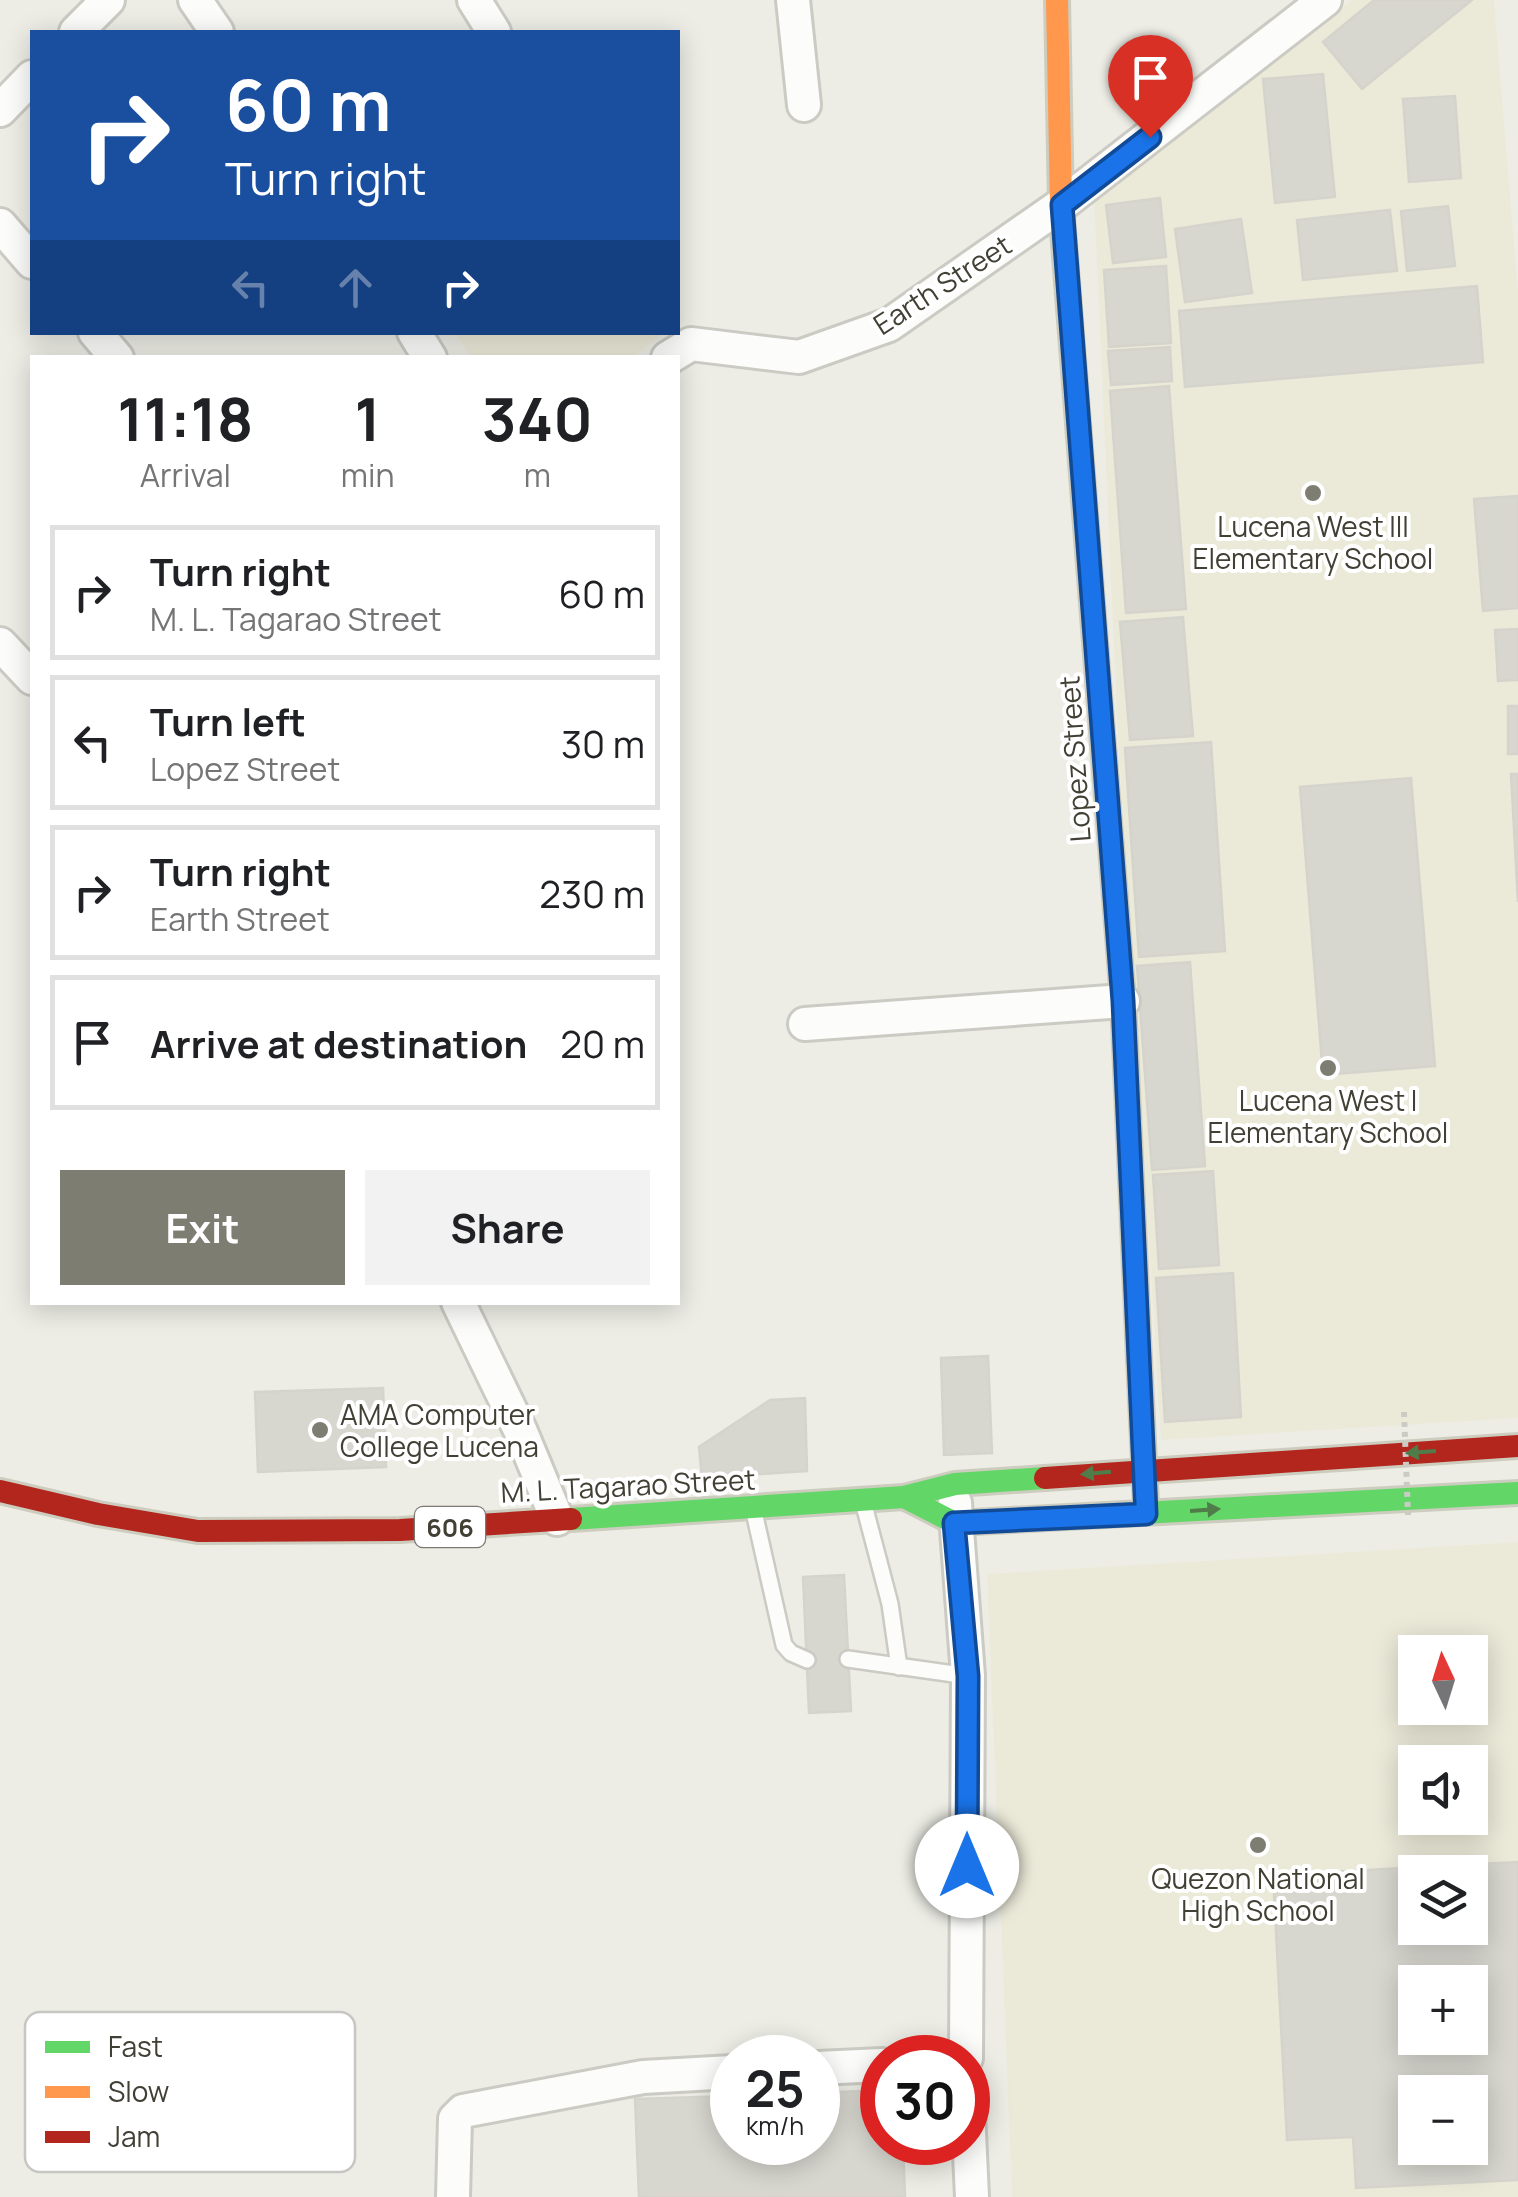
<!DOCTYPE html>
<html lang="en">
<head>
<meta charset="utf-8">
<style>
  :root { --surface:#fff; --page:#f2f2f2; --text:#202124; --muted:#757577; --line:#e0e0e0; --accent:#7e7d72 }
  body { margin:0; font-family:Manrope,sans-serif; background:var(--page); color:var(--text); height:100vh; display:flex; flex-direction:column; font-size:38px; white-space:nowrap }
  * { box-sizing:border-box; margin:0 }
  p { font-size:32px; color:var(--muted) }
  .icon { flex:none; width:55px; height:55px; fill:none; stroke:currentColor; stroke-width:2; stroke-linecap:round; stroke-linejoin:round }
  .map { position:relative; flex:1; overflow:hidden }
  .details { position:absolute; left:30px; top:355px; width:650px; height:950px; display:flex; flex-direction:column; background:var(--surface); border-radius:0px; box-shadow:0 5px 25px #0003 }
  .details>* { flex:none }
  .hud { position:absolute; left:30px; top:30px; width:650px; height:305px; border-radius:0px; box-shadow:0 5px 25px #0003; background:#1a4fa0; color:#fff; overflow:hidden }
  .needle { width:65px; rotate:356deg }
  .controls { position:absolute; left:1398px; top:1635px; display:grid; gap:20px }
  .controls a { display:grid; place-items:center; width:90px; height:90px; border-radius:0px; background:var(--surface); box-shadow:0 5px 25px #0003; font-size:50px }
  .speed { position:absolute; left:710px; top:2035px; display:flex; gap:20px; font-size:50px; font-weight:700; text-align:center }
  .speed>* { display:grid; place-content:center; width:130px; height:130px; border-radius:50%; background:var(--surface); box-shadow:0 5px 25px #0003; line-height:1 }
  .speed small { font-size:25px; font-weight:400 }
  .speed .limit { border:15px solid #d22; background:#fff; color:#111 }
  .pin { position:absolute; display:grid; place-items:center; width:85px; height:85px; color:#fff; margin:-102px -42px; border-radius:50% 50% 50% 0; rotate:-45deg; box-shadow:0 0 10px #0007 }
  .pin .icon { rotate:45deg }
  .me { position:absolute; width:110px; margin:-55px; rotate:0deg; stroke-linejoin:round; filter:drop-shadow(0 0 8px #0008) }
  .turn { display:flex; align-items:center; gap:35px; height:210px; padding:0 30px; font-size:45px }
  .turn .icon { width:130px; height:130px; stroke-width:2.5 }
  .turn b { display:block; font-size:70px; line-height:85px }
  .lanes { display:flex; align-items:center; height:95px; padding:0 30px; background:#0003; justify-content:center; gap:50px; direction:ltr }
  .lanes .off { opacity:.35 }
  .eta { display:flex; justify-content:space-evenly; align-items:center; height:170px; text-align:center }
  .eta b { font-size:60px; font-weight:700; line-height:70px }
  .button { display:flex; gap:20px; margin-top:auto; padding:20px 30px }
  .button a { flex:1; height:115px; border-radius:0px; background:var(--accent); color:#fff; font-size:40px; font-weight:700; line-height:115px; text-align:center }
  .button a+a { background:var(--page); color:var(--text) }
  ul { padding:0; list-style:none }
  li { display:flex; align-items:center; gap:30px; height:135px; margin:0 20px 15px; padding:0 10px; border:5px solid var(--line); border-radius:0px }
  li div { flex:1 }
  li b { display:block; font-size:38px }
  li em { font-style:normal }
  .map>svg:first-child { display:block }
  .education { fill:#ebead9; fill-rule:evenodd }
  .building { fill:#d7d6cf; stroke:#d5d4cc; stroke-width:2.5; fill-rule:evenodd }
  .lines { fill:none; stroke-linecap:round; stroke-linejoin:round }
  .lane-casing { stroke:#cbcbc4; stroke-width:20 }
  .street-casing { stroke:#cbcbc4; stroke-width:38 }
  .fast-casing { stroke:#cdcdbf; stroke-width:28 }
  .slow-casing { stroke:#cdcdbf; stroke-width:28 }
  .jam-casing { stroke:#cdcdbf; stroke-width:28 }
  .lane { stroke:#fcfcfb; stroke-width:15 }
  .street { stroke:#fcfcfb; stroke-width:32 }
  .fast { stroke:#63d668; stroke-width:22 }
  .slow { stroke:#ff974d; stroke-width:22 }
  .jam { stroke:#b3261e; stroke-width:22 }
  .path-bridge { stroke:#cbcbc6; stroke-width:6; stroke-dasharray:5 5; stroke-linecap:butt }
  .oneway { fill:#4f7c49 }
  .route-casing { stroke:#114b97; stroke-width:25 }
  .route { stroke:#1a73e8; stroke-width:18 }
  .poi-dot { fill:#7e7d72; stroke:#fff; stroke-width:4 }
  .labels { text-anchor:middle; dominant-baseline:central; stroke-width:8; stroke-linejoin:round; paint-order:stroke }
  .shield { fill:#fff; stroke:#7b7971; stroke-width:2.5 }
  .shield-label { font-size:25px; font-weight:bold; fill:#424034 }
  .street-label { font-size:28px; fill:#424034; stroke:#fff }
  .poi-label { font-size:28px; fill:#424034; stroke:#fff }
  .key { fill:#fff; stroke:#c6c6c2; stroke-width:2.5 }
  .key-label { font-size:28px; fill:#424034 }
</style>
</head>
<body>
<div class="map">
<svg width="1518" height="2197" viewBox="0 0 1518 2197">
  <rect width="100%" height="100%" fill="#edede6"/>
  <g class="education">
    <polygon points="1352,0 1494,0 1518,292 1518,1418 1161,1440 1117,718 1094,196"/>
    <polygon points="664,332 633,358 471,357 454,333"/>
    <path d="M1518,1542V2197H1012L987,1574ZM1415,1652H1470V1708H1415ZM1415,1762H1470V1818H1415ZM1415,1872H1470V1928H1415ZM1415,1982H1470V2038H1415ZM1415,2092H1470V2148H1415Z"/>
  </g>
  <g class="building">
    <polygon points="1374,0 1472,0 1362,89 1323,42"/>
    <polygon points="1323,74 1335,197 1275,203 1263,79"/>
    <polygon points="1455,96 1461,178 1409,182 1403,99"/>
    <polygon points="1160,198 1166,257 1113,263 1106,205"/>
    <polygon points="1448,206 1455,266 1407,271 1401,211"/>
    <polygon points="1390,210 1397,271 1303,280 1297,220"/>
    <polygon points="1241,219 1252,293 1185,302 1175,229"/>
    <polygon points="1166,266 1171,343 1109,347 1104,270"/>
    <polygon points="1477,286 1483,362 1185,387 1179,311"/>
    <polygon points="1170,347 1172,381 1111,385 1108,351"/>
    <polygon points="1169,386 1186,609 1126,613 1110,391"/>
    <polygon points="1518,496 1518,608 1483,611 1474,499"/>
    <polygon points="1183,617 1193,736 1130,740 1120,622"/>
    <polygon points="1518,629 1518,680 1498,681 1495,630"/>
    <rect x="1508" y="706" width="10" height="48"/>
    <polygon points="1211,742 1225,951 1139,957 1125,748"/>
    <polygon points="1511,774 1518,774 1518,902"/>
    <polygon points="1411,778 1435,1066 1323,1075 1300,787"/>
    <polygon points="1190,962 1205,1166 1152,1170 1137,966"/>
    <polygon points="1213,1171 1219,1265 1159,1269 1153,1175"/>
    <polygon points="1233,1273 1241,1417 1165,1422 1156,1278"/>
    <polygon points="988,1356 992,1453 944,1455 941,1358"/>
    <polygon points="383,1388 386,1467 258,1472 255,1392"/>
    <polygon points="805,1398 807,1471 702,1478 699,1447 770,1400"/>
    <polygon points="844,1575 851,1711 809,1713 803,1577"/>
    <path d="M1518,1862V2180L1356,2188L1353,2137L1287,2140L1273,1875ZM1415,1872H1470V1928H1415ZM1415,1982H1470V2038H1415ZM1415,2092H1470V2148H1415Z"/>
    <polygon points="882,2090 882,2142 903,2142 905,2197 639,2197 635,2099 732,2096 732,2142 818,2142 818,2093"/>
  </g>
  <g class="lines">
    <defs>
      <g id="lane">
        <polyline points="865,1509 890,1604 899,1667"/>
        <polyline points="754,1512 784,1645 791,1653 807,1660"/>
        <polyline points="848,1659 968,1676"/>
      </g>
      <g id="street">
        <polyline points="195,0 217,32"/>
        <polyline points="474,0 494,32"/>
        <polyline points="793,0 804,105"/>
        <polyline points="76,32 108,0"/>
        <polyline points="0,110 32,77"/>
        <polyline points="0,225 32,262"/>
        <polyline points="95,332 117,358"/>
        <polyline points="414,332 430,358"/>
        <polyline points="668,358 691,344 799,357 889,325 1061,205 1325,0"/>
        <polyline points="0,644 32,678"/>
        <polyline points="805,1024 1123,1001"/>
        <polyline points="458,1302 521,1432 557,1519"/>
        <polyline points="955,1503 968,1676 966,2058"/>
        <polyline points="818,2068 882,2065"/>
        <polyline points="968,2111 972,2197"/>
        <polyline points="453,2197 455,2119 463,2111 643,2077 732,2072"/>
      </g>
      <g id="fast">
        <polyline points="1096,655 1123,1001 1139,1359"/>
        <polyline points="904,1497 955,1523 1518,1493"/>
        <polyline points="571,1519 904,1497 955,1484 1045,1478"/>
      </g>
      <g id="slow">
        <polyline points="1057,0 1061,205 1096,655"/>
        <polyline points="1139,1359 1146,1505"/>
      </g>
      <g id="jam">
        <polyline points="1045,1478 1518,1446"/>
        <polyline points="0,1491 98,1514 198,1531 400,1530 571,1519"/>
      </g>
    </defs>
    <use href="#lane" class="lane-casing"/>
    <use href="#street" class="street-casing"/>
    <use href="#fast" class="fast-casing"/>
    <use href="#slow" class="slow-casing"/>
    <use href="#jam" class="jam-casing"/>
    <use href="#lane" class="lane"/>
    <use href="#street" class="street"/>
    <use href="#fast" class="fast"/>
    <use href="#slow" class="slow"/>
    <use href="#jam" class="jam"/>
    <polyline class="path-bridge" points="1404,1412 1408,1515"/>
  </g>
  <defs><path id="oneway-solid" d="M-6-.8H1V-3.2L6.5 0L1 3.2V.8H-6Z" transform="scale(2.5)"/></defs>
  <g class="oneway">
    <use href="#oneway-solid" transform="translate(1421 1452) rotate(176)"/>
    <use href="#oneway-solid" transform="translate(1096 1473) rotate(175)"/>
    <use href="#oneway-solid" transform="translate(1205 1510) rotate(-4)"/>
  </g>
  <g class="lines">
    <defs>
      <polyline id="route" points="967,1866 968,1676 954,1523 1146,1514 1123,1001 1062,205 1150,137"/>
    </defs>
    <use href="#route" class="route-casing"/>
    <use href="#route" class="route"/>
  </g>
  <g class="poi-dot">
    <circle cx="1313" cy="493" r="10"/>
    <circle cx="1328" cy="1068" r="10"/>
    <circle cx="320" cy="1430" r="10"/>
    <circle cx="1258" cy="1845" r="10"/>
  </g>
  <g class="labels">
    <rect class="shield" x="415" y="1507" width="70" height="40" rx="8"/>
    <g class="shield-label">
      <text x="450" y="1527">606</text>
    </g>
    <g class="street-label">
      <text transform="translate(942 284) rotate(-33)">Earth Street</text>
      <text transform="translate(1074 759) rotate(-94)">Lopez Street</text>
      <text transform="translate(628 1485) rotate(-3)">M. L. Tagarao Street</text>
    </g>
    <g class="poi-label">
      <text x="1313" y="526">Lucena West III<tspan x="1313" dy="32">Elementary School</tspan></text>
      <text x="1328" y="1100">Lucena West I<tspan x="1328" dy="32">Elementary School</tspan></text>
      <text x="340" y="1414" text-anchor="start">AMA Computer<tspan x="340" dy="32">College Lucena</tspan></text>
      <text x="1258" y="1878">Quezon National<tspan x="1258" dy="32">High School</tspan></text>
    </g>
  </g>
  <rect x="25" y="2012" width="330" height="160" rx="15" class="key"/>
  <rect x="45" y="2041" width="45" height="12" fill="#63d668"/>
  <rect x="45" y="2086" width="45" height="12" fill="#ff974d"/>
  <rect x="45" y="2131" width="45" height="12" fill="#b3261e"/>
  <g class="key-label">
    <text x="108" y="2057">Fast</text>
    <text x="108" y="2102">Slow</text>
    <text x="108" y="2147">Jam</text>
  </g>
</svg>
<div class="controls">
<a><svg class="needle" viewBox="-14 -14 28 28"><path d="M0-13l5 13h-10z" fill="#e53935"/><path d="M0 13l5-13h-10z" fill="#757577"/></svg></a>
<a><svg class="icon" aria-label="sound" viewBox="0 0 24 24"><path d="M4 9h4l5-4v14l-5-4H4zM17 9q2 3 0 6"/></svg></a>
<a><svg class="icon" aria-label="layers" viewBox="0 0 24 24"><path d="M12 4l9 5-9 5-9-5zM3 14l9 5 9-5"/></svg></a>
<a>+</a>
<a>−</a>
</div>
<div class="speed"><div>25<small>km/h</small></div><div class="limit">30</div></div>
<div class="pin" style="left:1150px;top:137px;background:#d93025"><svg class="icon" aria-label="arrive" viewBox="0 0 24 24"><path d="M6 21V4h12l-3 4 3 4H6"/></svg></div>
<svg class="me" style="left:967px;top:1866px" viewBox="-20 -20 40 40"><circle r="19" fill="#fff"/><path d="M0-13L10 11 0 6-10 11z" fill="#1a73e8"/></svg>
<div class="hud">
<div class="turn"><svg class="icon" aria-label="right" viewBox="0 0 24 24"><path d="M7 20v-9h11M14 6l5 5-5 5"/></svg><div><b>60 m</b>Turn right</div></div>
<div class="lanes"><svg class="icon off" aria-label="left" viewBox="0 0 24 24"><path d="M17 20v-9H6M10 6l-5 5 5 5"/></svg><svg class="icon off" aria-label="ahead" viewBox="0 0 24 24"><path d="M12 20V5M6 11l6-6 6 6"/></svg><svg class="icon" aria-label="right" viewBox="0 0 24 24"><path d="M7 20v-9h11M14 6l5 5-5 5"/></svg></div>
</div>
<section class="details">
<div class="eta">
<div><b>11:18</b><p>Arrival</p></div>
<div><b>1</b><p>min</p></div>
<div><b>340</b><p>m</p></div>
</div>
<ul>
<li><svg class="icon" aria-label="right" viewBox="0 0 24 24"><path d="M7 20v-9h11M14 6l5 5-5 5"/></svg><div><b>Turn right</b><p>M. L. Tagarao Street</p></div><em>60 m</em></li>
<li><svg class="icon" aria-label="left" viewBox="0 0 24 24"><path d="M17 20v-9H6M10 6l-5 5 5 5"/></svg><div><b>Turn left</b><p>Lopez Street</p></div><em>30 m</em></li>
<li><svg class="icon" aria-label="right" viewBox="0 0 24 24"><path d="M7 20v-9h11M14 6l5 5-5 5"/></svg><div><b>Turn right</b><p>Earth Street</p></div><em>230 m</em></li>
<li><svg class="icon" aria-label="arrive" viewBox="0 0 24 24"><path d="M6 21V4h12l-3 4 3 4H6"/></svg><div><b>Arrive at destination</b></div><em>20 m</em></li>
</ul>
<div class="button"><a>Exit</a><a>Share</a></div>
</section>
</div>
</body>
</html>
